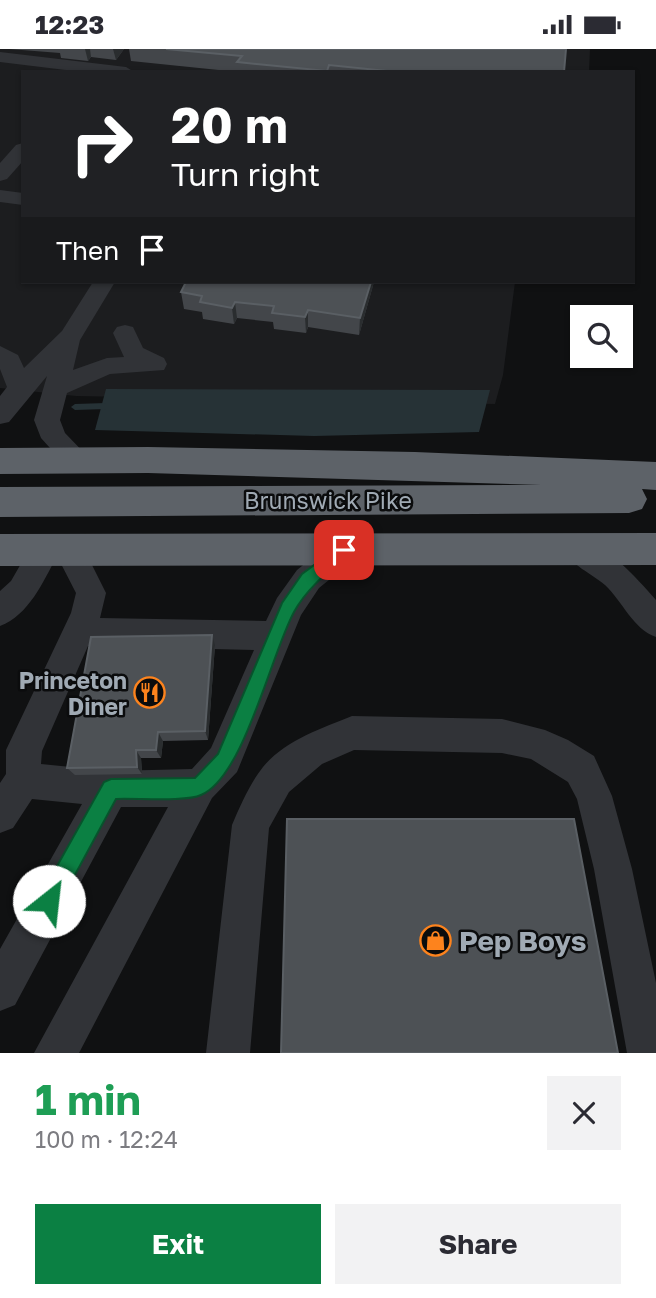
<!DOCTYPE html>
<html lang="en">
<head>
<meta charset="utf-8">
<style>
  :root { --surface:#fff; --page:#f2f2f3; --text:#2b2b33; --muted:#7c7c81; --accent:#0b8043 }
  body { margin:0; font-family:"Golos Text",sans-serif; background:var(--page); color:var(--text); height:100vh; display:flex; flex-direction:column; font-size:26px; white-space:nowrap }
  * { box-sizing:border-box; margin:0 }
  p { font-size:23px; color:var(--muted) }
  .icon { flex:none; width:38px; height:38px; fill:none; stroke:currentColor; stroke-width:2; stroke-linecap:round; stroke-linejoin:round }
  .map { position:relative; height:1004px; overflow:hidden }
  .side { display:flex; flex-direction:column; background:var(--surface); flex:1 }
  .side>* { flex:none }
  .hud { position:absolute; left:21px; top:21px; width:614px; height:214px; border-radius:0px; box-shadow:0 2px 5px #0004; background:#202124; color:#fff; overflow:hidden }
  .controls { position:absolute; left:570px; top:256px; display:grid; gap:14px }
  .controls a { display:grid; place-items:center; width:63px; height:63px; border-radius:0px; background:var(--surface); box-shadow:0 2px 5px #0004; font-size:35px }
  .pin { position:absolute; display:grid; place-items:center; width:60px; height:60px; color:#fff; margin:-30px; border-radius:14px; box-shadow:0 4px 10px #0006 }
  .me { position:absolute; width:77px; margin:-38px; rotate:29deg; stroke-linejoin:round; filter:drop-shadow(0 0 5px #0008) }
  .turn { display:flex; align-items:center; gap:24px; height:147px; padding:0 35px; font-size:32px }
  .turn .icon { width:91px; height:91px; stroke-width:2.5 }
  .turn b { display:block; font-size:49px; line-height:60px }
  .then { display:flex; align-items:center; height:66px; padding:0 35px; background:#0003; gap:14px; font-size:26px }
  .round { display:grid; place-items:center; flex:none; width:74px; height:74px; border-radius:0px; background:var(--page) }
  .headline { display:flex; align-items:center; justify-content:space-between; height:119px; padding:0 35px }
  h1 { font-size:42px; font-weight:700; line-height:52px; color:#1e9e55 }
  .primary-button { display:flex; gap:14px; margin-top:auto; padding:14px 35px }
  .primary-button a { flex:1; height:80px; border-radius:0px; background:var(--accent); color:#fff; font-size:28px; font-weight:700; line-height:80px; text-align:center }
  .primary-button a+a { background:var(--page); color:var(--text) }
  .status { display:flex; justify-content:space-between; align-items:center; height:49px; padding:0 35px; background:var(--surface); direction:ltr }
  .status svg { height:19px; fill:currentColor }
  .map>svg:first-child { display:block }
  .built { fill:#1c1d1f }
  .water { fill:#263236 }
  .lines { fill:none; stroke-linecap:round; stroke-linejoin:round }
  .stream { fill:#263236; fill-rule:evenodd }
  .minor { fill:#313337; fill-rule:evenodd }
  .highway { fill:#5d6268; fill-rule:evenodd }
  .wall { fill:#43464a }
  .shaded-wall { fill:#2a2d2f }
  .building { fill:#4d5155; stroke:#5a5f64; stroke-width:2 }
  .route { fill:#0b8043; stroke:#07532c; stroke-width:2 }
  .labels { text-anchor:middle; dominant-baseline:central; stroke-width:5; stroke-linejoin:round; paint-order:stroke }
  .street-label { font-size:23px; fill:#a0aab4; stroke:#0b0c0d }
  .poi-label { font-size:23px; font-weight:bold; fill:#a0aab4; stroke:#0b0c0d; text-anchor:end }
  .near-poi-label { font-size:28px; font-weight:bold; fill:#a0aab4; stroke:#0b0c0d; text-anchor:start }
</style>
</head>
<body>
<div class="status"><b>12:23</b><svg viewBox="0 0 49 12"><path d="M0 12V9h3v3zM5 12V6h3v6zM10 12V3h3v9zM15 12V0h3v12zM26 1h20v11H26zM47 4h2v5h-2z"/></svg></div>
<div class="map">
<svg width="656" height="1004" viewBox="0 0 656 1004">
  <rect width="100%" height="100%" fill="#101112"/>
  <polygon class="built" points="0,0 590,0 589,23 23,23 23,233 515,233 503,326 495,355 76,347 0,339"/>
  <polygon class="water" points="106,340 490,341 479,383 314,387 95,381"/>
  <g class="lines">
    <polygon class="stream" points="106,354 110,357 106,360 75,361 71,358 75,355"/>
    <g class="minor">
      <polygon points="0,3 126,18 134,23 82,23 0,13"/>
      <polygon points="23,94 23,112 7,130 0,132 0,114 16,96"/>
      <polygon points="0,141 23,144 23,156 0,153"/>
      <polygon points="93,233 115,233 80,291 73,321 107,309 124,308 113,284 117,278 125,276 133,278 143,299 164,309 167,315 164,321 110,325 67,344 60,371 65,384 92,412 88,419 78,422 68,419 41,389 34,371 47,327 9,373 0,375 0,347 7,338 0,320 0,297 18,306 24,319 62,282"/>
      <path d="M578,488C610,499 634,526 656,551V588C633,580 623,553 605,536C591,524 572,517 563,500L568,491Z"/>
      <path d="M45,489L57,495L69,489L80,492L106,544L100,569L266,572L277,549L297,521L333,492L344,489L355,492L359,501L355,510L319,539L301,566L237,723L212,749L79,1004H34L168,758H121L15,956L0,962V900L82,755L32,750L13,779L0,784V734L6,725V701L71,564L76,544L57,507C43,533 29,566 0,577V542L11,532L34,492ZM88,597L254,601L211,699L192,720L111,722L41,715L42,702Z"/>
      <path d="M352,667L502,670L545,681L568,691L594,707L612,747L632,820L656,934V1004H627L594,820L577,750L568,733L531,710L502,704L354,701L322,715L289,743L269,779L250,1004H206L232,776C240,757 250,734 263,718C284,692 322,679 352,667Z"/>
    </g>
    <g class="highway">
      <polygon points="148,398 415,403 656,413 656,441 642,440 647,450 642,460 629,464 0,468 0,438 541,436 148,424 0,425 0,399"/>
      <polygon points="656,484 656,516 0,517 0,485"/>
    </g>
  </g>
  <g class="wall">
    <polygon points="9,0 124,0 116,11 91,8 88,12 61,9 60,4"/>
    <polygon points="129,0 566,0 564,23 238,23 131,12"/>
    <polygon points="186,233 374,233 359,286 308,278 306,284 274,280 273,273 237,269 234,275 203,270 202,263 184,260 181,243"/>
    <polygon points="215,596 208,691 163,692 161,709 141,709 142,725 75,726 67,719"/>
  </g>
  <g class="shaded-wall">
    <polygon points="85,0 90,0 91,8 88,12"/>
    <polygon points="113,0 124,0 116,11"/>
    <polygon points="371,233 374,233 359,286 360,269"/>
    <polygon points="235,253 237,269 234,275 232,259"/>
    <polygon points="308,261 308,278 306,284 305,268"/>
    <polygon points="212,586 215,596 208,691 205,682"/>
    <polygon points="158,683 163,692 161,709 156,701"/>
    <polygon points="136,701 141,709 142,725 137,718"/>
  </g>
  <g class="building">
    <polygon points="166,0 566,0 564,23 397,23 329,16 327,22 237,13 242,7"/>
    <polygon points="186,233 371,233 360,269 308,261 305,268 272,264 274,257 235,253 232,259 200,253 202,247 181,243"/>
    <polygon points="212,586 205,682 158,683 156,701 136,701 137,718 67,719 91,588"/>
    <polygon points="287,770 574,770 618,1004 281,1004"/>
  </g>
  <path class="route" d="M344,494L349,496L351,501L349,505C328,523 307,539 294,563C271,605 244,728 201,746C187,753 135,749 116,750L57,859L49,862L42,859L39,852L42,844L104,733L111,730L195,729L218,705L282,554L302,525Z"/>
  <defs>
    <symbol id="restaurant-ring" viewBox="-11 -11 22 22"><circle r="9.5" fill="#0b0c0d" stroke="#fd831d" stroke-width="1.5"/><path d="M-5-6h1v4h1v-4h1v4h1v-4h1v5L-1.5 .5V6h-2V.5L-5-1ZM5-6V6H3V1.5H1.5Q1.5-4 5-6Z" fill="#fd831d"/></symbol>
    <symbol id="shop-ring" viewBox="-11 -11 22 22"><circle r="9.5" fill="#0b0c0d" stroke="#fd831d" stroke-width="1.5"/><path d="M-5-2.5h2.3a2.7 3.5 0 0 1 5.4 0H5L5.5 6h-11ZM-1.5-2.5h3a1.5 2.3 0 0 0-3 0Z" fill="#fd831d"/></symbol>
  </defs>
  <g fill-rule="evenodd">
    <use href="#restaurant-ring" x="132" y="626" width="35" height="35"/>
    <use href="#shop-ring" x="418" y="874" width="35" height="35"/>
  </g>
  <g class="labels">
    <g class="street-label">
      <text x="328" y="451">Brunswick Pike</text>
    </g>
    <g class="poi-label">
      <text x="127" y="631">Princeton<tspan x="127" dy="26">Diner</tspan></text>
    </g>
    <g class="near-poi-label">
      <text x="459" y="891">Pep Boys</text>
    </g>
  </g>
</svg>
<div class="controls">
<a><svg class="icon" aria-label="search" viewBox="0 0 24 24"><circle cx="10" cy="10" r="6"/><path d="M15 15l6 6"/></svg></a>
</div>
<div class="pin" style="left:344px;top:501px;background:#d93025"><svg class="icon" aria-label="arrive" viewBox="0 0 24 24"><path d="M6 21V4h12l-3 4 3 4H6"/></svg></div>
<svg class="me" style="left:49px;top:852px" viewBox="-20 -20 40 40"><circle r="19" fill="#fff"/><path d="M0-13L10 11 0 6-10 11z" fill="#0b8043"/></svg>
<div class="hud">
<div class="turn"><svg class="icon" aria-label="right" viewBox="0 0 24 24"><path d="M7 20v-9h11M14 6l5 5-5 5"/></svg><div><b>20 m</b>Turn right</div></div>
<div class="then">Then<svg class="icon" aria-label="arrive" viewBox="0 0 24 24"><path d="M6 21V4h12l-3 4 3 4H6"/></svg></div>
</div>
</div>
<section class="side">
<div class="headline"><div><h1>1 min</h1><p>100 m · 12:24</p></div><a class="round"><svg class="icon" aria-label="close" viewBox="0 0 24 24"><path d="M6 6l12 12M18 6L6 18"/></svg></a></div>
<div class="primary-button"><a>Exit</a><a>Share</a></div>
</section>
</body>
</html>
